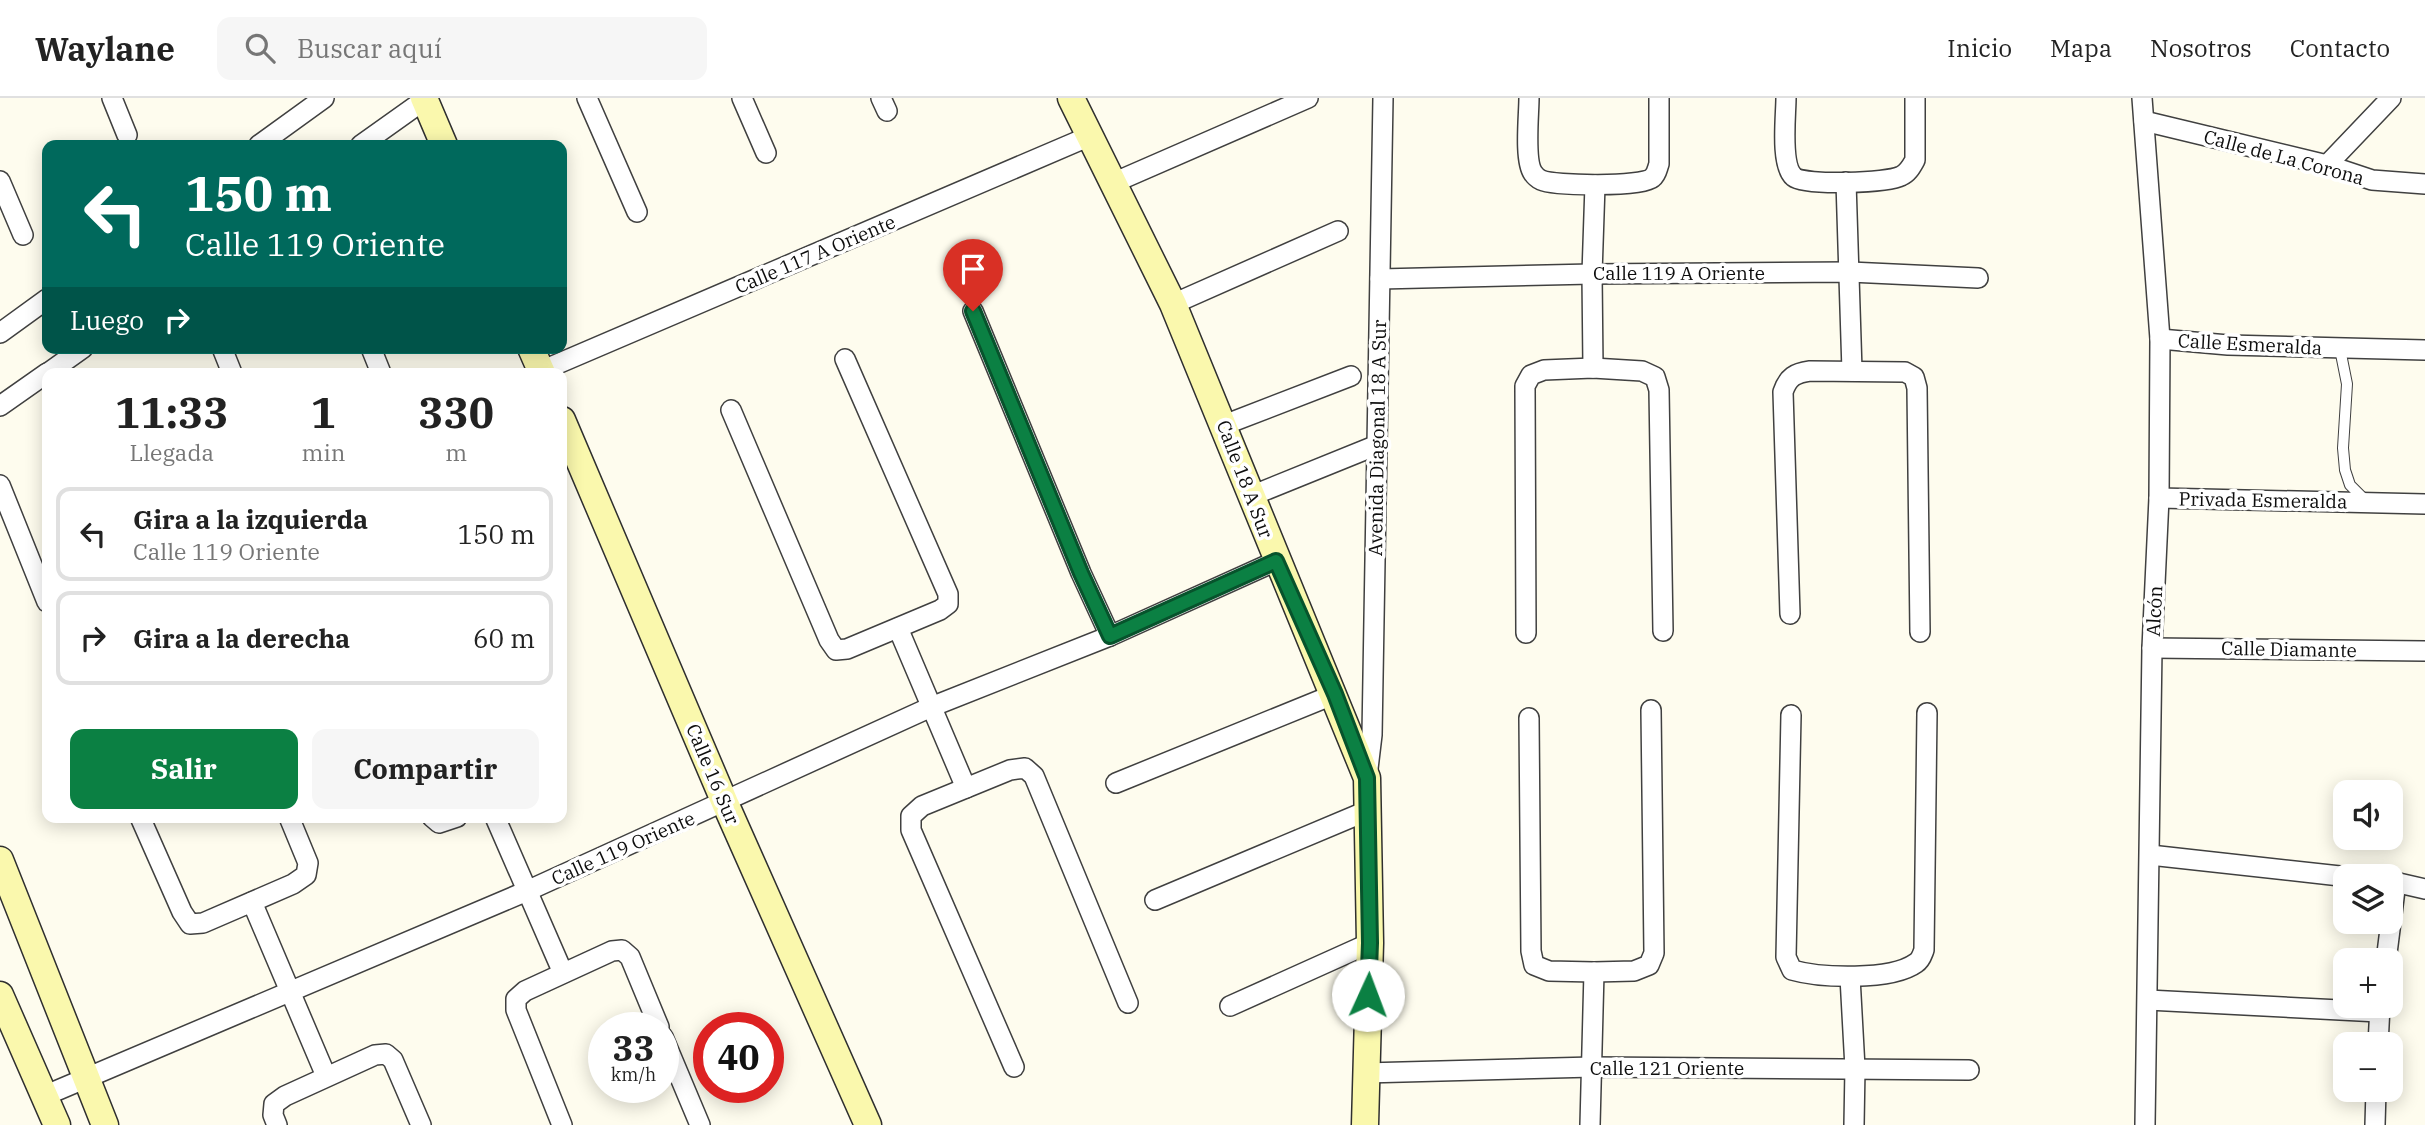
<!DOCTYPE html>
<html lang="es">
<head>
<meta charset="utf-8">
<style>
  :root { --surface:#fff; --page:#f6f6f6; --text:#222; --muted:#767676; --line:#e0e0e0; --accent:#0b8043 }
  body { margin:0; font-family:"IBM Plex Serif",serif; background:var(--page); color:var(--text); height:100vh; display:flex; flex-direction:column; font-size:26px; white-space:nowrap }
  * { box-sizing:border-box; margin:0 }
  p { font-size:23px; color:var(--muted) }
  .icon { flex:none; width:38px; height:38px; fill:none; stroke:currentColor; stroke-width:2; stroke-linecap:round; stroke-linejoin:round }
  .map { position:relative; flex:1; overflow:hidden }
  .sheet { position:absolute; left:42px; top:270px; width:525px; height:455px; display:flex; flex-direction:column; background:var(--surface); border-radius:14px; box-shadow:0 4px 18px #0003 }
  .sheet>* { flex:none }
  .top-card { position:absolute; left:42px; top:42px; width:525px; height:214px; border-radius:14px; box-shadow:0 4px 18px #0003; background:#00695c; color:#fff; overflow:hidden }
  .fabs { position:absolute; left:2333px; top:682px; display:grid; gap:14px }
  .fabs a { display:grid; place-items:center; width:70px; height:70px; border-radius:14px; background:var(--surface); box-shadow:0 4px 18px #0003; font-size:35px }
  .speed { position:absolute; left:588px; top:914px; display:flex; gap:14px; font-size:35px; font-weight:700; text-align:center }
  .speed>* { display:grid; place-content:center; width:91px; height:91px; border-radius:50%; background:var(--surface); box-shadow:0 4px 18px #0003; line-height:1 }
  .speed small { font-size:18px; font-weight:400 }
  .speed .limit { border:10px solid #d22; background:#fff; color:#111 }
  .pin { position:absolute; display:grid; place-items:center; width:60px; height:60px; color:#fff; margin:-72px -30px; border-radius:50% 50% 50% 0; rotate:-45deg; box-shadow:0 0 7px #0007 }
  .pin .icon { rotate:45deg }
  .me { position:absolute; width:77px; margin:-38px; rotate:2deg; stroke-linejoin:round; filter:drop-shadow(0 0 5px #0008) }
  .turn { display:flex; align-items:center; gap:24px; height:147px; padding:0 28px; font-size:32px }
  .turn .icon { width:91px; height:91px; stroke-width:2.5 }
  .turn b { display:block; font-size:49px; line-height:60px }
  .then { display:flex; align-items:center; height:66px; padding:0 28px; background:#0003; gap:14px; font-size:26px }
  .eta { display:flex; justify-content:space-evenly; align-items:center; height:119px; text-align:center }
  .eta b { font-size:42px; font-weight:700; line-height:49px }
  .button { display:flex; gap:14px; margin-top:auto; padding:14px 28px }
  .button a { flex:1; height:80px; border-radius:14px; background:var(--accent); color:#fff; font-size:28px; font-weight:700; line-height:80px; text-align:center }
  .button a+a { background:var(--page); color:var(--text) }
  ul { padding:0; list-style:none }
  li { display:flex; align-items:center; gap:21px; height:94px; margin:0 14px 10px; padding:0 14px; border:4px solid var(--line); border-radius:14px }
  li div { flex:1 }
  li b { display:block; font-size:26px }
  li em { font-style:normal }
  header { display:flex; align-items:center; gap:42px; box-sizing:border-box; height:98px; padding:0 35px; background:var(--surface); border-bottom:2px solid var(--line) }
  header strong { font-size:33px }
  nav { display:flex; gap:38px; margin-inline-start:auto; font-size:24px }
  .search { width:490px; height:63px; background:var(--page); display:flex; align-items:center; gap:18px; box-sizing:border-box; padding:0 24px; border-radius:14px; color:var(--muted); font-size:26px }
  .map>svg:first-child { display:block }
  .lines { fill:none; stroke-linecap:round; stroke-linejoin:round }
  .lane-casing { stroke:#404040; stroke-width:12 }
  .street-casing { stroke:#404040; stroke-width:22 }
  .secondary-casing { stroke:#2f2f2f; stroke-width:29 }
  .lane { stroke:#fff; stroke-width:10 }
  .street { stroke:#fff; stroke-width:19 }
  .secondary { stroke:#faf8ad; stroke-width:26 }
  .route-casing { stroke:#07532c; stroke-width:18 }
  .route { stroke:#0b8043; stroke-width:12 }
  .labels { text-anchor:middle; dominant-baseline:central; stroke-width:7; stroke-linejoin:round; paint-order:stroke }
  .street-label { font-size:19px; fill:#0d0d0d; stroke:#fff }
</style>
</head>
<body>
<header>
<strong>Waylane</strong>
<div class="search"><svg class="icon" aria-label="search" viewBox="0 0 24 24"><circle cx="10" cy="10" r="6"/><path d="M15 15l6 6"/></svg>Buscar aquí</div>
<nav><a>Inicio</a><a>Mapa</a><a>Nosotros</a><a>Contacto</a></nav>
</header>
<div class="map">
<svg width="2425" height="1027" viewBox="0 0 2425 1027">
  <rect width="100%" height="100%" fill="#fefcee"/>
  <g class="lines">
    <defs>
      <polyline id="lane" points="2340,251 2347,286 2343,350 2345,372 2350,387 2366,403"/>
      <g id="street">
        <polyline points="112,0 127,37"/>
        <polyline points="587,0 637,114"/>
        <polyline points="742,0 766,55"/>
        <polyline points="881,0 887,13"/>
        <path d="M1529,0C1529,17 1524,62 1533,75C1535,78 1537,80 1541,82C1554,88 1642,89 1652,80C1657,76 1657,71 1659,66V0"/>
        <path d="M1786,0C1786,18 1780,67 1794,79C1805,88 1888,85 1901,78C1908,75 1911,69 1915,62V0"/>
        <polyline points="2142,0 2160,241 2159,400 2152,550 2145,1027"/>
        <polyline points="2144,23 2327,67 2372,82 2425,86"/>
        <polyline points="259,47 324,0"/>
        <polyline points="361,47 427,0"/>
        <polyline points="2327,67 2391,0"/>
        <polyline points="0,83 23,137"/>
        <polyline points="1846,84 1852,273"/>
        <polyline points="1113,85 1308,0"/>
        <polyline points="1380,181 1592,176 1850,174 1978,180"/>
        <polyline points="1173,206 1338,133"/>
        <polyline points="973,213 1081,475 1110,538"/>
        <polyline points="0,235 47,201"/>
        <polyline points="2160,241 2228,247 2425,252"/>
        <polyline points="222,250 232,275"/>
        <polyline points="371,250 381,275"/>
        <polyline points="1593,270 1592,176 1595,87"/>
        <polyline points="541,273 1090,38"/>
        <polyline points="48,275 83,250"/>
        <polyline points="0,308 47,275"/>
        <polyline points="731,312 829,542 836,552 847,551 940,512 948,506 948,496 845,261"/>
        <polyline points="1224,327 1351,278"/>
        <polyline points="0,387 47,504"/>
        <polyline points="1251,398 1377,347"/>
        <polyline points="2159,400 2425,406"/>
        <path d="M1790,516L1783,294C1788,279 1795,275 1810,273L1905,274L1914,279L1917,290L1920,534"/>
        <polyline points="898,530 966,690"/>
        <polyline points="1526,535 1525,288 1531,277 1544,272 1593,270 1642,273 1655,279 1659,292 1663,533"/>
        <polyline points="2152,550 2425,553"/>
        <path d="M1791,617L1786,859L1792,872C1820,880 1891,883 1916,865C1921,862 1922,857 1924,852L1927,615"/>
        <polyline points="1529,620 1531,853 1534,867 1549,873 1594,874 1634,873 1649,867 1654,855 1651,612"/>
        <polyline points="1367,679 1372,637 1383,0"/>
        <polyline points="1116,685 1335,596"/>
        <polyline points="140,719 182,814 190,826 203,825 293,786 306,777 308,765 289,719"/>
        <polyline points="432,719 439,725 457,719"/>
        <polyline points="495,719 563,875"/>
        <polyline points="2150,757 2349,779"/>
        <polyline points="2390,783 2425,791"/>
        <polyline points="1155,802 1369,712"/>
        <polyline points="252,804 326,978"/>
        <polyline points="2386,863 2396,784"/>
        <polyline points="1850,879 1855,970 1854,1027"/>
        <polyline points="2148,902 2379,914"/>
        <polyline points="1230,908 1370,845"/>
        <polyline points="663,939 700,1027"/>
        <polyline points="2378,947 2380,908"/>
        <polyline points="1014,969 911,732 911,718 922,708 1010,672 1025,670 1034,678 1128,905"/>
        <polyline points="1365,975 1593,969 1969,972"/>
        <polyline points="44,998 527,793 931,609 1110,538 1276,463"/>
        <polyline points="277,1027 273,1017 274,1006 285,998 375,957 386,956 393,962 421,1027"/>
        <polyline points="562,1027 516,912 516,901 525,893 612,853 622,852 630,859 659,929"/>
        <polyline points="1590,1027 1594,874"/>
        <polyline points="2375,1027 2376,992"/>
      </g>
      <g id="secondary">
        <polyline points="424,0 444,47"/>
        <polyline points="1071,0 1173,206 1367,680 1370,845 1365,1027"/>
        <polyline points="531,250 542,275"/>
        <polyline points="562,322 725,705 868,1027"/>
        <polyline points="0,762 105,1027"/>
        <polyline points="0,897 57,1027"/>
      </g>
    </defs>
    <use href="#lane" class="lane-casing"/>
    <use href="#street" class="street-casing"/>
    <use href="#secondary" class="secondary-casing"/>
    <use href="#lane" class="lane"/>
    <use href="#street" class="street"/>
    <use href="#secondary" class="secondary"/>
  </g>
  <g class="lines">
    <defs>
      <polyline id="route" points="973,213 1081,475 1110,538 1276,463 1335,596 1367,680 1370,845 1368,897"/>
    </defs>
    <use href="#route" class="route-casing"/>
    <use href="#route" class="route"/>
  </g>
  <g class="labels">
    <g class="street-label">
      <text transform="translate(2284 59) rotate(15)">Calle de La Corona</text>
      <text transform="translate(815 156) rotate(-23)">Calle 117 A Oriente</text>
      <text x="1679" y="175">Calle 119 A Oriente</text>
      <text transform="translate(2250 246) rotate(3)">Calle Esmeralda</text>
      <text transform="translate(1377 340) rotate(-89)">Avenida Diagonal 18 A Sur</text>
      <text transform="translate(1245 381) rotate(69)">Calle 18 A Sur</text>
      <text transform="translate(2263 402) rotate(1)">Privada Esmeralda</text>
      <text transform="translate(2154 513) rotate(-87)">Alcón</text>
      <text transform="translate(2289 551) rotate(1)">Calle Diamante</text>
      <text transform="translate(713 676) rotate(67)">Calle 16 Sur</text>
      <text transform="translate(623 750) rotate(-24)">Calle 119 Oriente</text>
      <text x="1667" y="970">Calle 121 Oriente</text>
    </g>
  </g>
</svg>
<div class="fabs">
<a><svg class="icon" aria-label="sound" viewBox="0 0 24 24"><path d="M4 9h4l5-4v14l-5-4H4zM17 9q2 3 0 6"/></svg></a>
<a><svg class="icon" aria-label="layers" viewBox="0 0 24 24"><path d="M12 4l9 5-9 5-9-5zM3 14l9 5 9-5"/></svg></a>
<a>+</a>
<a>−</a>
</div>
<div class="speed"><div>33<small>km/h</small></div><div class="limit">40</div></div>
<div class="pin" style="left:973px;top:213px;background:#d93025"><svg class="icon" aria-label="arrive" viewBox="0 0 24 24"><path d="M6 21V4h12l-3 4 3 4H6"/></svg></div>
<svg class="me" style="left:1368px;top:897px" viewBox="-20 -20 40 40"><circle r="19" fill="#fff"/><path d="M0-13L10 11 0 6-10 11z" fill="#0b8043"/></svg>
<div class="top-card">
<div class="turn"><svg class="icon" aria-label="left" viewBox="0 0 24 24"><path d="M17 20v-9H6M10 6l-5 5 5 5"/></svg><div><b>150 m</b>Calle 119 Oriente</div></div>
<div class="then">Luego<svg class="icon" aria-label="right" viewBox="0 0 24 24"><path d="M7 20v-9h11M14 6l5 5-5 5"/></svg></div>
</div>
<section class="sheet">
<div class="eta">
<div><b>11:33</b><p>Llegada</p></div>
<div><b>1</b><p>min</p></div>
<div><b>330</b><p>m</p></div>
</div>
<ul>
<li><svg class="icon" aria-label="left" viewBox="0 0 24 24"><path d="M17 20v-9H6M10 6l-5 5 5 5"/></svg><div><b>Gira a la izquierda</b><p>Calle 119 Oriente</p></div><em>150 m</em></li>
<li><svg class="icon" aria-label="right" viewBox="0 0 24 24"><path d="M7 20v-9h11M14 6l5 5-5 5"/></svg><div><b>Gira a la derecha</b></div><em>60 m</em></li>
</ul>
<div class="button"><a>Salir</a><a>Compartir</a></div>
</section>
</div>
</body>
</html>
